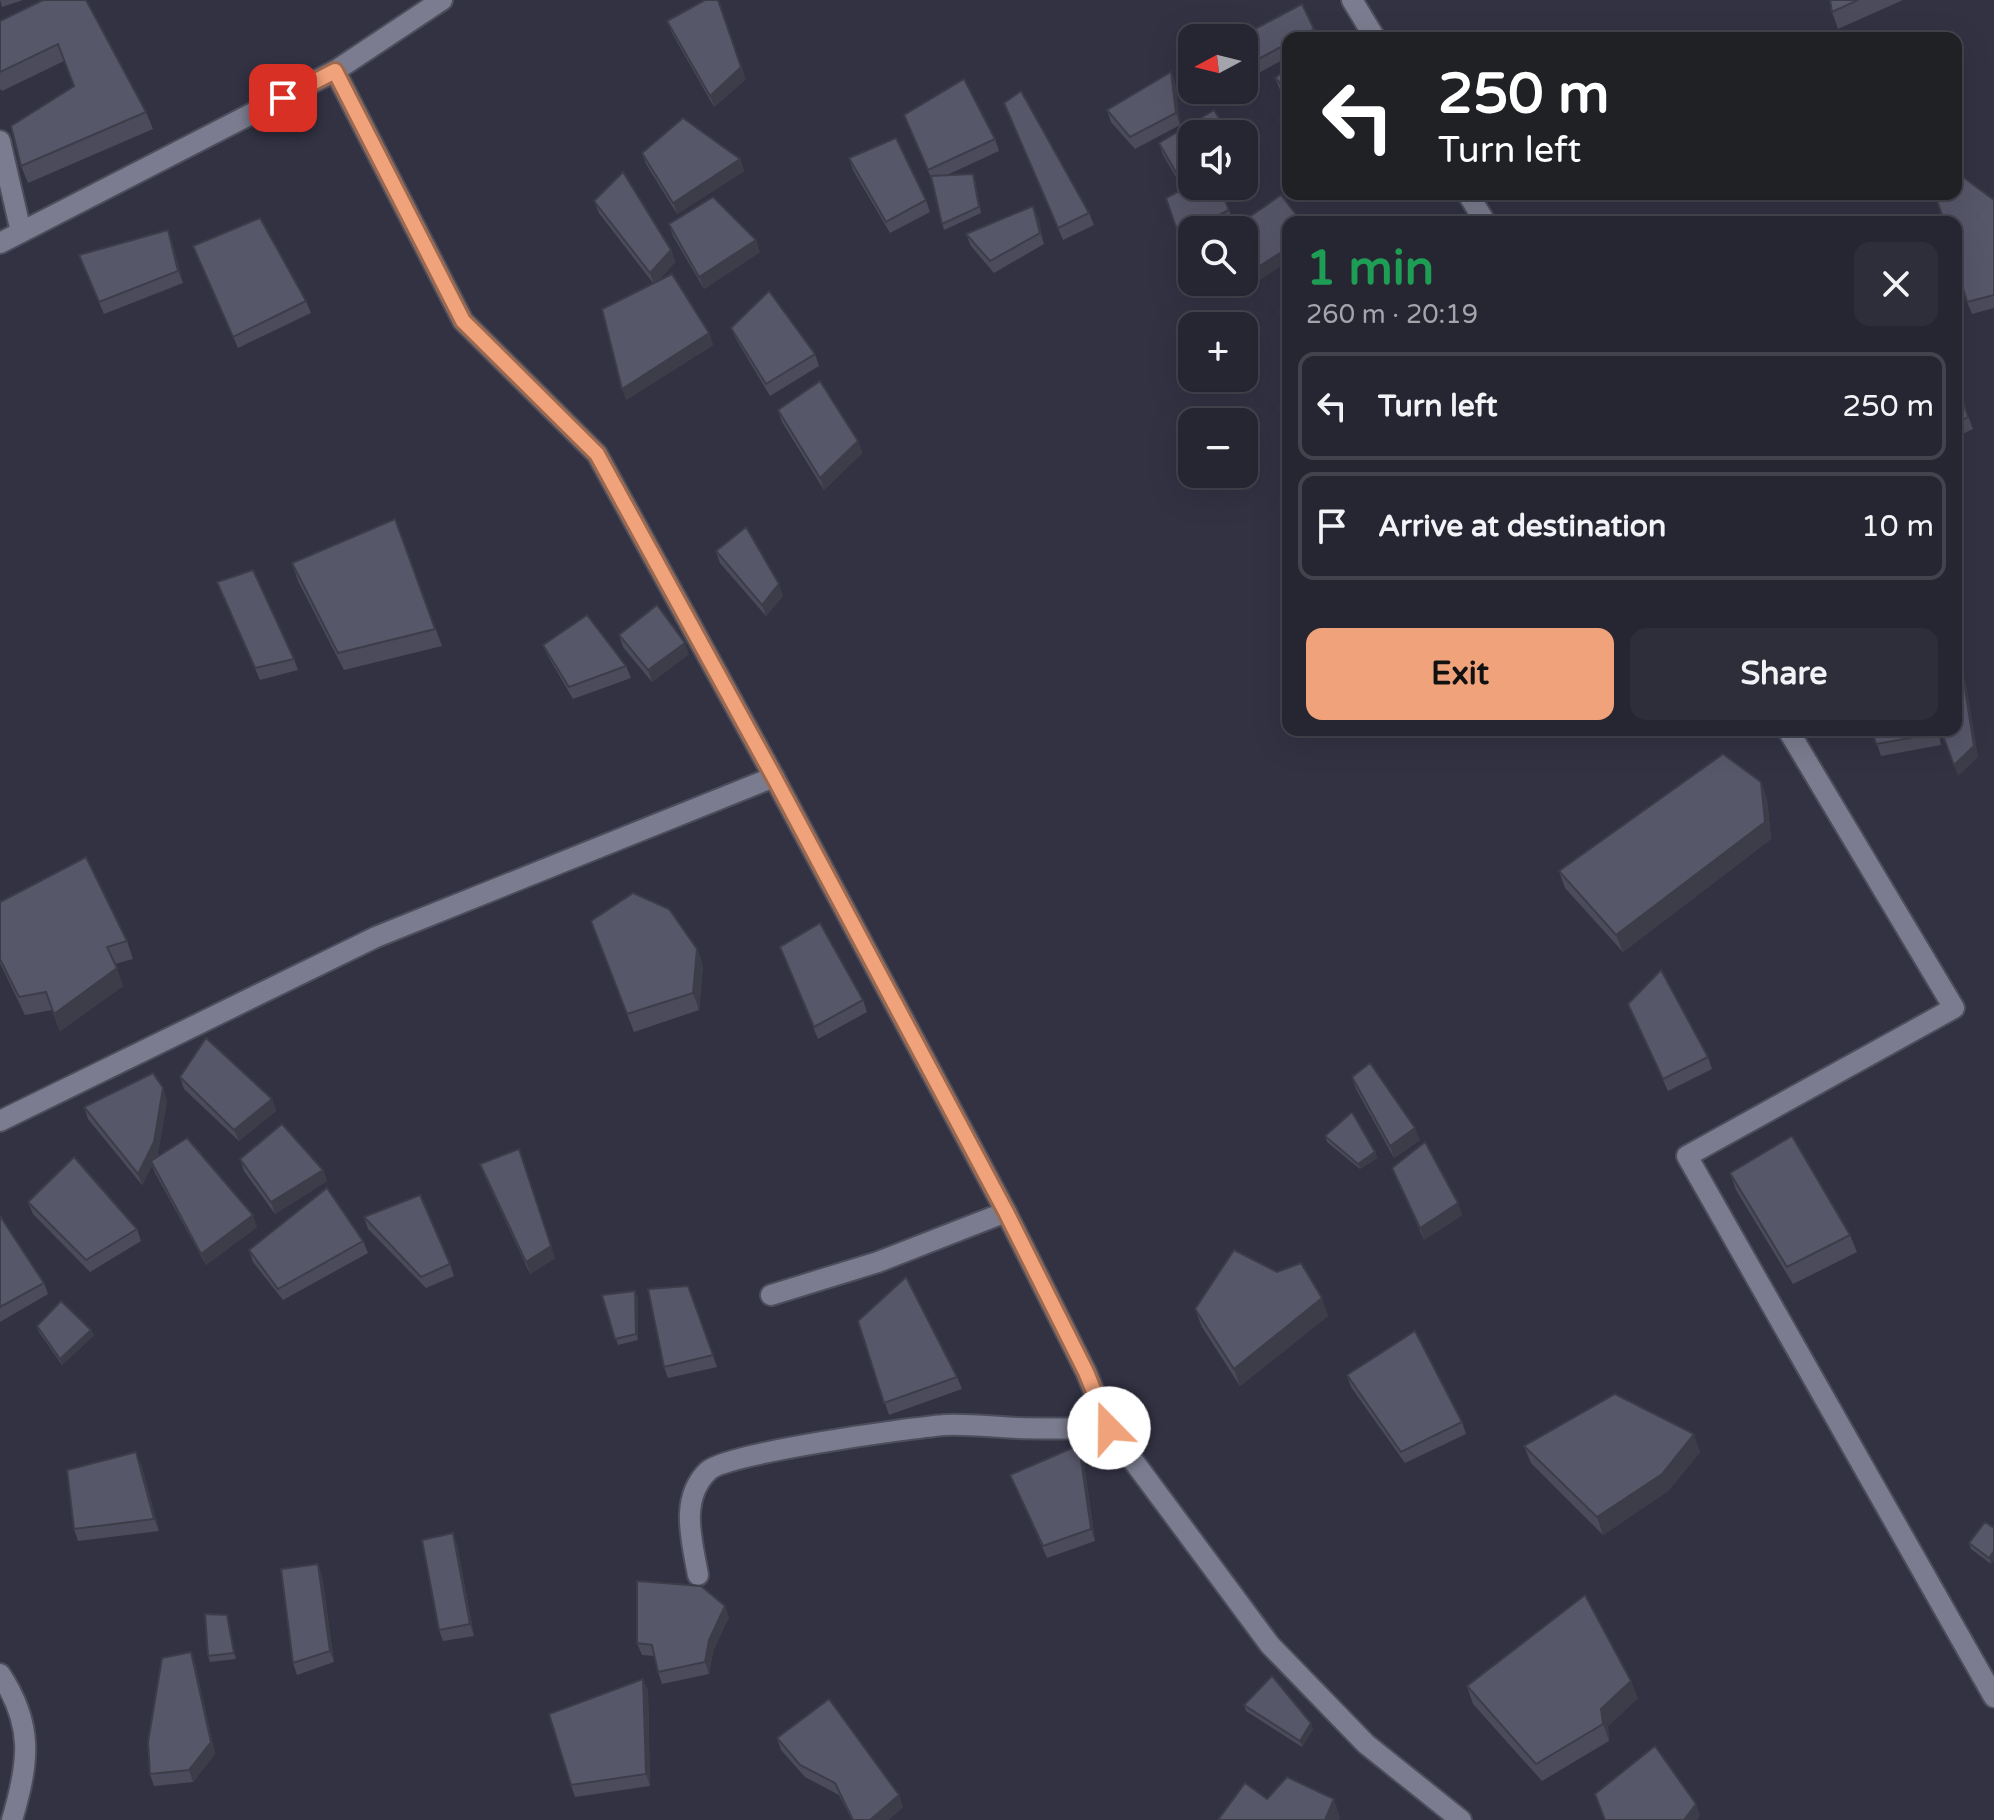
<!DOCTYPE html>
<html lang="en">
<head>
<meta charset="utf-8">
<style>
  :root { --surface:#262632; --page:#2e2e3a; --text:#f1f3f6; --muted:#a4a5ac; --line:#42434d; --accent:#f0a27a }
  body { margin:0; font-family:"Varela Round",sans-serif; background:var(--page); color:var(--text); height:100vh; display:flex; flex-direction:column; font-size:30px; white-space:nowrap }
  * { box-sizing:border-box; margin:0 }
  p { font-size:26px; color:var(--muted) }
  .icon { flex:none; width:44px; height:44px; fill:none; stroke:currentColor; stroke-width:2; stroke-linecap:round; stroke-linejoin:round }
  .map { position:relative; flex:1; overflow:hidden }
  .side { position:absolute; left:1282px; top:216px; width:680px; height:520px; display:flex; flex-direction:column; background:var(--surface); border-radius:16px; box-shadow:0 8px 32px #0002,0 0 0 2px var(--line) }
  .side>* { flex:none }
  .banner { position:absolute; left:1282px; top:32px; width:680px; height:168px; border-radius:16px; box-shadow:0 8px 32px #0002,0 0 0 2px var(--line); background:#202124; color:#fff; overflow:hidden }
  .needle { width:52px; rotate:263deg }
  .controls { position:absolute; left:1178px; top:24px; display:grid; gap:16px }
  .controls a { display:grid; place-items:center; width:80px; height:80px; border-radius:16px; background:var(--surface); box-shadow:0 8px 32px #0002,0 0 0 2px var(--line); font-size:40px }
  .pin { position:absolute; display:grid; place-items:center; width:68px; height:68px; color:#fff; margin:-34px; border-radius:16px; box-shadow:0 4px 12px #0006 }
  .me { position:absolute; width:88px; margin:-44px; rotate:338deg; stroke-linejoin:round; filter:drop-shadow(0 0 6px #0008) }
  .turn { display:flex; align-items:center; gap:28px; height:168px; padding:0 24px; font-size:36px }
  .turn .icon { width:104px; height:104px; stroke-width:2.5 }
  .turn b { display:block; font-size:56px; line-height:68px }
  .round { display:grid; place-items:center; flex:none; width:84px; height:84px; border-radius:16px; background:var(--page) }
  .overview { display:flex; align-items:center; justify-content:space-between; height:136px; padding:0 24px }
  h1 { font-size:48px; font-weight:800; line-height:60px; color:#1e9e55 }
  .button { display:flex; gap:16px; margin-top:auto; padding:16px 24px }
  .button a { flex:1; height:92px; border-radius:16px; background:var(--accent); color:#111; font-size:32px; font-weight:800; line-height:92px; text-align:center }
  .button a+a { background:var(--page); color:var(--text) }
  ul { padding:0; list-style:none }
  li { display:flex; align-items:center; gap:24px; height:108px; margin:0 16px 12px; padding:0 8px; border:4px solid var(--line); border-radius:16px }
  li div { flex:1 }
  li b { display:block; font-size:30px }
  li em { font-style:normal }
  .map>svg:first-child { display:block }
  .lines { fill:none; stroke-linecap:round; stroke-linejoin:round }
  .minor-casing { stroke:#4d4e5c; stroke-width:24 }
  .minor { stroke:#7b7c8f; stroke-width:20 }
  .wall { fill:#4b4b5b }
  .shaded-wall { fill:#3d3d4a }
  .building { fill:#57576a; stroke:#3d3d4a; stroke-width:2 }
  .route-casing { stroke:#9c694f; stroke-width:20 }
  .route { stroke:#f0a27a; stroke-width:14 }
</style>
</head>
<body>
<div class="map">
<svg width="1994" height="1820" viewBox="0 0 1994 1820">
  <rect width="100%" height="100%" fill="#323243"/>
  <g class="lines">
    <defs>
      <g id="minor">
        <polyline points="1352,0 1375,38"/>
        <polyline points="335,71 463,321 597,454 774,777 1006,1212 1086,1372 1109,1428 1270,1645 1366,1744 1461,1820"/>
        <polyline points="0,141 21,232"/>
        <polyline points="1468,194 1485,222"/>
        <polyline points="0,243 335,71 442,0"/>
        <polyline points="1788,730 1954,1008 1687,1156 1994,1697"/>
        <polyline points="0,1121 376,937 774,777"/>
        <polyline points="771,1295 878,1262 1006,1212"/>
        <path d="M698,1575C692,1541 679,1499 708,1471C726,1453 910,1428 945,1425C969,1424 994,1427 1018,1428C1048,1429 1078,1428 1109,1428"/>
        <path d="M0,1674C34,1725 29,1762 12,1820"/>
      </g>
    </defs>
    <use href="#minor" class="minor-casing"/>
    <use href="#minor" class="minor"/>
  </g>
  <g class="wall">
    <polygon points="0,0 23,0 2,7"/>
    <polygon points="43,0 146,112 153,129 28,183 21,166 74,87 64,61 2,91 0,89 0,21"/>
    <polygon points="1830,0 1903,0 1838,29 1832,12"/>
    <polygon points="667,21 746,79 714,107 672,33"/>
    <polygon points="1314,29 1317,38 1288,38 1288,57 1244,81 1244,38"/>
    <polygon points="1288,68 1288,98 1280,90 1275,78"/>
    <polygon points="1171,72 1175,84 1180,125 1135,149 1111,122 1107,110"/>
    <polygon points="1198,90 1228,90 1204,103"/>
    <polygon points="1004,103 1089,213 1094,225 1063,240"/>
    <polygon points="904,115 995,139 999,151 947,175 975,180 981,213 944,230 931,178"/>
    <polygon points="1192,134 1229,210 1233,221 1217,230 1192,230 1192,243 1184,248 1166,198 1183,189 1163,155 1159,143"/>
    <polygon points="642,153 740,159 744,171 677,214 646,164"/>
    <polygon points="849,158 926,200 930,212 890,233 853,170"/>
    <polygon points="1994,200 1994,308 1972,314 1967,302"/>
    <polygon points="594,201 671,250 675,262 658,281 709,333 713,345 626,400 653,283 599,213"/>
    <polygon points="1038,217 1044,244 994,273 971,246 966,234"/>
    <polygon points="669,224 760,252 704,289 673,236"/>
    <polygon points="172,242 183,283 104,314 79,255"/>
    <polygon points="193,246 306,301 311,313 238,348"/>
    <polygon points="731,328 815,354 819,366 770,396 736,339"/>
    <polygon points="1956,383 1973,429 1956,437"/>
    <polygon points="778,410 858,441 862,453 824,490 782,422"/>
    <polygon points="395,519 442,646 344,670 298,581 292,563"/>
    <polygon points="716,551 783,596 766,616 720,563"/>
    <polygon points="217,582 294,659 298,670 260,680"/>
    <polygon points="619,635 689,654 652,682 623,647"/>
    <polygon points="543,645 626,666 631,678 573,699 548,656"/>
    <polygon points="1956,655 1962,669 1956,671"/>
    <polygon points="1872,730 1938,730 1941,745 1881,756"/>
    <polygon points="1761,782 1767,800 1771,839 1623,952 1565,888 1559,871"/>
    <polygon points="0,902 127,941 133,959 115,964 123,986 60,1031 52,1010 25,1015 0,963"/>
    <polygon points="591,921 697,949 703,966 699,1010 634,1032"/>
    <polygon points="785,959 863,1000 867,1012 818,1039"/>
    <polygon points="1628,1004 1708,1057 1712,1069 1668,1091"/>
    <polygon points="180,1077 272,1099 276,1111 239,1141 184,1089"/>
    <polygon points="1352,1077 1420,1140 1394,1158 1356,1089"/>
    <polygon points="167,1100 158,1153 157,1157 257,1227 206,1265 155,1173 152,1165 142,1185 88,1119 84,1107"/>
    <polygon points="1325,1136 1375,1152 1377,1158 1360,1169 1327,1142"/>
    <polygon points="240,1159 323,1170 327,1181 275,1214 244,1171"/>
    <polygon points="480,1164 555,1258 530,1274 484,1175"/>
    <polygon points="1392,1168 1462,1215 1424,1240"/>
    <polygon points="1730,1173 1850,1235 1857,1252 1793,1284 1736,1190"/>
    <polygon points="28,1202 137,1229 141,1241 90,1272 33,1214"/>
    <polygon points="0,1216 44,1283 48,1294 0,1322"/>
    <polygon points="364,1217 450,1264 454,1276 426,1288 368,1229"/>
    <polygon points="363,1241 368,1253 283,1300 253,1262 249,1250"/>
    <polygon points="688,1286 717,1367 668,1378 664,1367"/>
    <polygon points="602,1295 638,1297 638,1340 618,1345"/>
    <polygon points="1195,1309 1328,1316 1240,1386 1202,1327"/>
    <polygon points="858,1321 957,1377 962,1389 889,1415"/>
    <polygon points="37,1326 94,1335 62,1365 39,1332"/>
    <polygon points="1347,1375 1462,1422 1466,1434 1405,1463 1351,1387"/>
    <polygon points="1524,1446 1700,1452 1668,1491 1603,1535 1531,1463"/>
    <polygon points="1083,1456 1095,1541 1047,1558 1010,1475"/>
    <polygon points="141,1464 159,1531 78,1541 74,1529"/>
    <polygon points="1985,1522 1991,1564 1971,1549 1969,1543"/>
    <polygon points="457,1544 474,1636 443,1641 439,1630"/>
    <polygon points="322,1576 334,1662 297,1675 293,1663"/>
    <polygon points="227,1615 236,1659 210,1662 208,1656"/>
    <polygon points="729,1617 713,1651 709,1674 662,1684 658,1672 655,1656 642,1655 637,1643"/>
    <polygon points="195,1664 215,1754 193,1782 154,1786 150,1774"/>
    <polygon points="643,1679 648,1691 650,1786 575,1797 571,1785"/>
    <polygon points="1467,1686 1638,1698 1608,1726 1609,1741 1542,1781 1473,1704"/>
    <polygon points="1244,1705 1313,1729 1302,1747 1246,1711"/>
    <polygon points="777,1738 903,1807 888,1820 852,1820 839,1795 805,1777 781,1750"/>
  </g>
  <g class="shaded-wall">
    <polygon points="720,6 746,79 714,107 710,96"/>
    <polygon points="1171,72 1175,84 1180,125 1176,113"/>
    <polygon points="740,159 744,171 677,214 673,203"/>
    <polygon points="1033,206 1038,217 1044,244 1040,233"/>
    <polygon points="168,230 172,242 183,283 178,271"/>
    <polygon points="756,240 760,252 704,289 699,277"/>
    <polygon points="1288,248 1288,262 1243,291 1240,282 1244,282 1244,276"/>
    <polygon points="671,250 675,262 654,285 650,273"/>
    <polygon points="709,333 713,345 626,400 622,389"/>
    <polygon points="858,441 862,453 824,490 820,478"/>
    <polygon points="779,584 783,596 766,616 762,605"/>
    <polygon points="685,643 689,654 652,682 648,670"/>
    <polygon points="1963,676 1967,688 1978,757 1958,776 1954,765"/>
    <polygon points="1761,782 1767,800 1771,839 1623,952 1616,935"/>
    <polygon points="697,949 703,966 699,1010 693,993"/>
    <polygon points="117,968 123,986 60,1031 54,1014"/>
    <polygon points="163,1088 167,1100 158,1153 153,1164 151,1161 152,1165 142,1185 138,1174"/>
    <polygon points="272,1099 276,1111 239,1141 234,1130"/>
    <polygon points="1415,1128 1420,1140 1394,1158 1390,1146"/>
    <polygon points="519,1149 555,1258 530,1274 526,1262"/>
    <polygon points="1375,1152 1377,1158 1360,1169 1358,1164"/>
    <polygon points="323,1170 327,1181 275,1214 271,1202"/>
    <polygon points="1458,1203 1462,1215 1424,1240 1420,1228"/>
    <polygon points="253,1215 257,1227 206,1265 201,1254"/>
    <polygon points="635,1291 638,1297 638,1340 636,1334"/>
    <polygon points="1322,1298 1328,1316 1240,1386 1234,1369"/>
    <polygon points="91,1330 94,1335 62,1365 60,1359"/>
    <polygon points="1694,1434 1700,1452 1668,1491 1603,1535 1597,1517"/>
    <polygon points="1079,1445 1083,1456 1095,1541 1091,1529"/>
    <polygon points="136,1452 141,1464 159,1531 154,1519"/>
    <polygon points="453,1533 457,1544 474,1636 470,1624"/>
    <polygon points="1994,1551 1994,1560 1991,1564 1989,1558"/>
    <polygon points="318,1564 322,1576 334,1662 330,1651"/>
    <polygon points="725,1606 729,1617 713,1651 709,1674 705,1662 709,1640"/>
    <polygon points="227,1615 229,1621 236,1659 234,1653"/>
    <polygon points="191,1652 195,1664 215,1754 193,1782 189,1770"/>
    <polygon points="643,1679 648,1691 650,1786 646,1774"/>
    <polygon points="1631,1681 1638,1698 1608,1726 1609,1741 1603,1724 1601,1709"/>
    <polygon points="1311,1723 1313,1729 1302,1747 1300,1741"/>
    <polygon points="899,1795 903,1807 888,1820 870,1820"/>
    <polygon points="1334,1799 1340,1817 1339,1820 1325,1820"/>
    <polygon points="1696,1804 1700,1816 1697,1820 1684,1820"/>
  </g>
  <g class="building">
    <polygon points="43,0 86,0 146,112 21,166 11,126 74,86 58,44 0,72 0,21"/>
    <polygon points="705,0 718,0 741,67 710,96 667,21"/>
    <polygon points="1830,0 1858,0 1832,12"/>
    <polygon points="1302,4 1314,29 1298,38 1288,38 1288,43 1244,67 1244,38 1238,38"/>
    <polygon points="1288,68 1288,91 1275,78"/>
    <polygon points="1171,72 1176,113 1130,137 1107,110"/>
    <polygon points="964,79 995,139 928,170 904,115"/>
    <polygon points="1021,91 1089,213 1058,228 1004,103"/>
    <polygon points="1214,110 1229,134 1192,134 1192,186 1219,186 1229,210 1179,236 1166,198 1185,188 1159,143"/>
    <polygon points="683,118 740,159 673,203 642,153"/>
    <polygon points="896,138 926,200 886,222 849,158"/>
    <polygon points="623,172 671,250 650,273 594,201"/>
    <polygon points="1956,172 1994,200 1994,295 1967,302 1956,264 1956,222 1944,222 1935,194 1956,194"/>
    <polygon points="973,174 979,207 942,224 931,176"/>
    <polygon points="1281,195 1302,222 1288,222 1288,248 1244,276 1244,230 1230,230"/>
    <polygon points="713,197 756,240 699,277 669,224"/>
    <polygon points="1033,206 1040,233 990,261 966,234"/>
    <polygon points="260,218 306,301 233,337 193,246"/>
    <polygon points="168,230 178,271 99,302 79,255"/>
    <polygon points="672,274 709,333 622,389 602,309"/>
    <polygon points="769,291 815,354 766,384 731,328"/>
    <polygon points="820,381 858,441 820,478 778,410"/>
    <polygon points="1956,383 1968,417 1956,423"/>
    <polygon points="395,519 435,629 338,653 292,563"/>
    <polygon points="746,527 779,584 762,605 716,551"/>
    <polygon points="253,570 294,659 255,668 217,582"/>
    <polygon points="657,605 685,643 648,670 619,635"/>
    <polygon points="587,615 626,666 569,687 543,645"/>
    <polygon points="1963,676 1974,746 1954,765 1941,730 1956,730 1956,678"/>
    <polygon points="1872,730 1936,730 1937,733 1876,744"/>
    <polygon points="1723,754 1761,782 1765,822 1616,935 1559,871"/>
    <polygon points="86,857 127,941 107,947 117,968 54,1014 46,992 19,997 0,959 0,902"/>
    <polygon points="633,893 669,909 697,949 693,993 627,1014 591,921"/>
    <polygon points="820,923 863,1000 814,1027 780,947"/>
    <polygon points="1661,970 1708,1057 1663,1079 1628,1004"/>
    <polygon points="206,1038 272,1099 234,1130 180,1077"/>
    <polygon points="1370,1063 1415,1128 1390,1146 1352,1077"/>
    <polygon points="153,1073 163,1088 154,1142 138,1174 84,1107"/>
    <polygon points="1352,1112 1375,1152 1358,1164 1325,1136"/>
    <polygon points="282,1124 323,1170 271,1202 240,1159"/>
    <polygon points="1792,1136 1850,1235 1787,1267 1730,1173"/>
    <polygon points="187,1138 253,1215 201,1254 151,1161"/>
    <polygon points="1425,1142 1458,1203 1420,1228 1392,1168"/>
    <polygon points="519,1149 551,1246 526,1262 480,1164"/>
    <polygon points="74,1157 137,1229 86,1260 28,1202"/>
    <polygon points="327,1188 363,1241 278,1289 249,1250"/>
    <polygon points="420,1195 450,1264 421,1277 364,1217"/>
    <polygon points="0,1216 44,1283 0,1307"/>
    <polygon points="1234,1250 1277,1272 1301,1263 1322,1298 1234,1369 1195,1309"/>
    <polygon points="906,1277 957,1377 884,1403 858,1321"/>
    <polygon points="688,1286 713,1355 664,1367 648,1289"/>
    <polygon points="635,1291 636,1334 615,1339 602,1295"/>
    <polygon points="61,1301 91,1330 60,1359 37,1326"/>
    <polygon points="1415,1331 1462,1422 1401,1452 1347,1375"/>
    <polygon points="1615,1394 1694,1434 1662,1474 1597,1517 1524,1446"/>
    <polygon points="1079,1445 1091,1529 1043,1546 1010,1475"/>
    <polygon points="136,1452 154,1519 74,1529 67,1470"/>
    <polygon points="1985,1522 1994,1528 1994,1551 1989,1558 1969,1543"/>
    <polygon points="453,1533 470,1624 439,1630 422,1540"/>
    <polygon points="318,1564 330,1651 293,1663 281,1569"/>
    <polygon points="637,1581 701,1586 725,1606 709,1640 705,1662 658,1672 652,1645 637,1643"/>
    <polygon points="1585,1595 1631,1681 1601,1709 1603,1724 1536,1764 1467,1686"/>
    <polygon points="205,1614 227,1615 234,1653 208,1656"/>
    <polygon points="191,1652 211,1742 189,1770 150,1774 148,1742 162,1658"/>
    <polygon points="1272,1676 1311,1723 1300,1741 1244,1705"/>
    <polygon points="643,1679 646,1774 571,1785 549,1714"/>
    <polygon points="829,1699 899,1795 870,1820 853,1820 835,1783 800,1765 777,1738"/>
    <polygon points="1655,1746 1696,1804 1684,1820 1605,1820 1595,1794"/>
    <polygon points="1287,1777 1334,1799 1325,1820 1218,1820 1245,1783 1267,1799"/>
  </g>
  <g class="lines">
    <defs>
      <polyline id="route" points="283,98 335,71 463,321 597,454 774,777 1006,1212 1086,1372 1109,1428"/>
    </defs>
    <use href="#route" class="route-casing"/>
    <use href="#route" class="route"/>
  </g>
</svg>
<div class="controls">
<a><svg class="needle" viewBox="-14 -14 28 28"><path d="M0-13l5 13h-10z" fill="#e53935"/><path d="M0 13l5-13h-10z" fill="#a4a5ac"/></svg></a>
<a><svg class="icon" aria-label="sound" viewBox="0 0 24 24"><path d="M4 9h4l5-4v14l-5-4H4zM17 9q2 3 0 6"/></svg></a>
<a><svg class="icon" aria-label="search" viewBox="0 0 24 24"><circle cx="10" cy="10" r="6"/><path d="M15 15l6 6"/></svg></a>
<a>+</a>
<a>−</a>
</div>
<div class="pin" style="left:283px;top:98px;background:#d93025"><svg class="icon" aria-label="arrive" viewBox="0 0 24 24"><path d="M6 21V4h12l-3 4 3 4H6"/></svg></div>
<svg class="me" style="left:1109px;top:1428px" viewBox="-20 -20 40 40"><circle r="19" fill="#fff"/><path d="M0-13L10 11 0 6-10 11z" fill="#f0a27a"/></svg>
<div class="banner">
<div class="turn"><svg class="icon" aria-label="left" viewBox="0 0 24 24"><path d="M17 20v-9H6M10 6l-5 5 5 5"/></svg><div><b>250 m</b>Turn left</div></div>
</div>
<section class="side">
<div class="overview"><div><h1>1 min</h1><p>260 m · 20:19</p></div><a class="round"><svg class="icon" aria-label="close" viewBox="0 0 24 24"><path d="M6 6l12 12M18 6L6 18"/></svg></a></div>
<ul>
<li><svg class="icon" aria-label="left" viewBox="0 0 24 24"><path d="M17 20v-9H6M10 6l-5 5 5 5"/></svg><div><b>Turn left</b></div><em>250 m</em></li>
<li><svg class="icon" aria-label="arrive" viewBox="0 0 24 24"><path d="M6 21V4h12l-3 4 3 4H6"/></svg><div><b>Arrive at destination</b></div><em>10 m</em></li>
</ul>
<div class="button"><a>Exit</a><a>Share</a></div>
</section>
</div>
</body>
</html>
